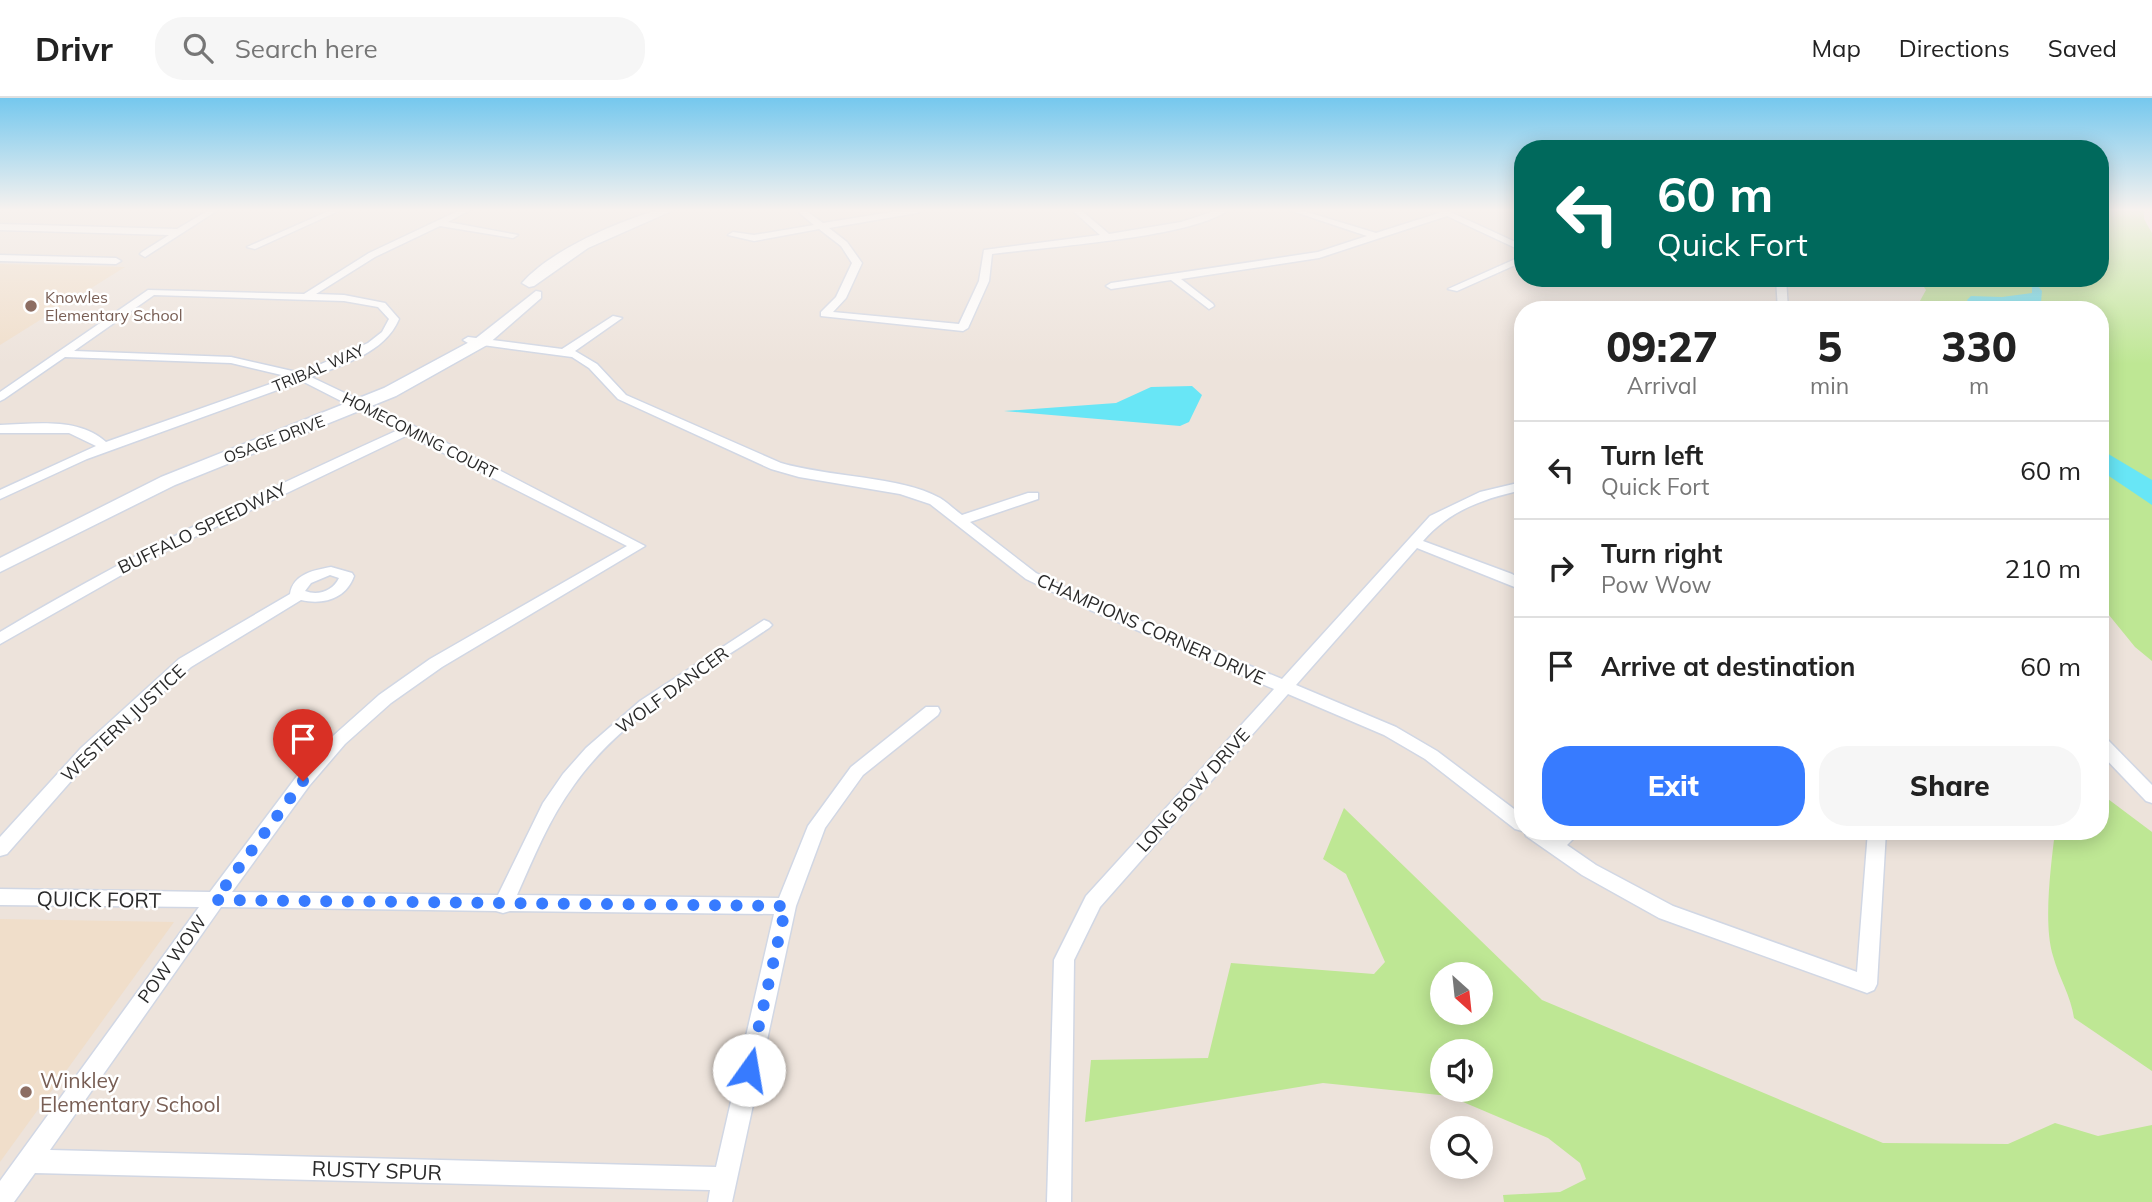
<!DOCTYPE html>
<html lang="en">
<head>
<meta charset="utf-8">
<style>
  :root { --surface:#fff; --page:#f6f6f6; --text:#222; --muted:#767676; --line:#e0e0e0; --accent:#377bff }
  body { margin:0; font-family:Mulish,sans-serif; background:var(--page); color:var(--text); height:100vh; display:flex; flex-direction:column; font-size:26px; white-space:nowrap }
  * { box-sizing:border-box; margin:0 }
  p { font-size:23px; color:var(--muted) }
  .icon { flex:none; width:38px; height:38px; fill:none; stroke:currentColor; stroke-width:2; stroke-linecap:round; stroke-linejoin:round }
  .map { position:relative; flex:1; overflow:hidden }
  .details { position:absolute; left:1514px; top:203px; width:595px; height:539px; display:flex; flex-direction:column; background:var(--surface); border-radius:28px; box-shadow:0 4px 18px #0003 }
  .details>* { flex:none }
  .hud { position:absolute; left:1514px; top:42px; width:595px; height:147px; border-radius:28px; box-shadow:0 4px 18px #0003; background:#00695c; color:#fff; overflow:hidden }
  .needle { width:46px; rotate:153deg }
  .tools { position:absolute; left:1430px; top:864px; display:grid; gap:14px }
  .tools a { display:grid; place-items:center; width:63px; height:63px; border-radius:50%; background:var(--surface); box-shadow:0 4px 18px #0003; font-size:35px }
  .pin { position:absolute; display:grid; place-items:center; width:60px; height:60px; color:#fff; margin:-72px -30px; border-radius:50% 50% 50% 0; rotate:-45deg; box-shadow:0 0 7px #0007 }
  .pin .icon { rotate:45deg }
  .me { position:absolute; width:77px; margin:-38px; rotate:13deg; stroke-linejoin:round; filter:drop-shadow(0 0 5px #0008) }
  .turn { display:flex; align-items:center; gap:24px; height:147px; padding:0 28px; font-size:32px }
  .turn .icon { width:91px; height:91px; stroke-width:2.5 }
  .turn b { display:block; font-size:49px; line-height:60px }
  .eta { display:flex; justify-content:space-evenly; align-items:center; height:119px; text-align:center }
  .eta b { font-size:42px; font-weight:800; line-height:49px }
  .primary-button { display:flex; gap:14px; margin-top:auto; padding:14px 28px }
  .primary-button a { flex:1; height:80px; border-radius:28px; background:var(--accent); color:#fff; font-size:28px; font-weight:800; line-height:80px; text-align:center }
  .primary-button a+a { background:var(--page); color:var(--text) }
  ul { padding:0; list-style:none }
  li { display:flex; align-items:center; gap:21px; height:98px; padding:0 28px; border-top:2px solid var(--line) }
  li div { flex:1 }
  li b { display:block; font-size:26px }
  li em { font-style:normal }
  header { display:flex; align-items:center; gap:42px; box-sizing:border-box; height:98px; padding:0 35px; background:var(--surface); border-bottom:2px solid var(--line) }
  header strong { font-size:33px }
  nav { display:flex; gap:38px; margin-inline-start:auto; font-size:24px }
  .search { width:490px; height:63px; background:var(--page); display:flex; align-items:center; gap:18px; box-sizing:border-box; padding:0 24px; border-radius:28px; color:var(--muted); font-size:26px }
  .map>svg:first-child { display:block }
  .education { fill:#f0deca }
  .green { fill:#bee794; fill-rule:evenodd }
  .water { fill:#68e6f6 }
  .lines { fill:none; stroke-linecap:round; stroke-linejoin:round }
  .street-casing { stroke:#d1d7e4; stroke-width:3 }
  .secondary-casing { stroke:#d1d7e4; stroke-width:3 }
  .street { fill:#fff; fill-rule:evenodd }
  .secondary { fill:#fff; fill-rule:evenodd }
  .route { stroke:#377bff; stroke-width:12; stroke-dasharray:0 21.6 }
  .education-dot { fill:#8d6e63; stroke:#fff; stroke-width:2.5 }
  .labels { text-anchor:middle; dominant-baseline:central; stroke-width:5; stroke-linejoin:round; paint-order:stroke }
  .far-education-label { font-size:16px; fill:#785e54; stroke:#fff; text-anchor:start }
  .far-street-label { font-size:16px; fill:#2a2a2a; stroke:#fff }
  .street-label { font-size:18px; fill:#2a2a2a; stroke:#fff }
  .near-street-label { font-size:21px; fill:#2a2a2a; stroke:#fff }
  .near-education-label { font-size:21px; fill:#785e54; stroke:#fff; text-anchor:start }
</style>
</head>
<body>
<header>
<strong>Drivr</strong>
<div class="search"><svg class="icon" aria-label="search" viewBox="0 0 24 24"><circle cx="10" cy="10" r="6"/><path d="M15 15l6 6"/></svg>Search here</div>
<nav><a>Map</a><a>Directions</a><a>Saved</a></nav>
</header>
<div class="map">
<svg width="2152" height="1104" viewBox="0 0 2152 1104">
  <rect width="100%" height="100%" fill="#ede3db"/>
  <g class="education">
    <polygon points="0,166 125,169 0,247"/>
    <polygon points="0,821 174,824 0,1064"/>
  </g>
  <g class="green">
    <polygon points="2100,112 2144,112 2144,121 2152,135 2152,563 2135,549 2100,506 2100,212 1915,212 1926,192 1918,180 2100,180"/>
    <path d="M2100,695L2152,734V973L2074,920C2071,898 2059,880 2053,858C2043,825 2051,768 2055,733H2100Z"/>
    <path d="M1344,710L1542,902L1883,1045L2008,1046L2055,1025L2098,1038L2152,1027V1104H1504L1503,1097L1560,1094L1586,1081L1580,1065L1548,1040L1449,998L1323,985L1085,1024L1091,962L1208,960L1231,865L1374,876L1385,864L1346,776L1323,761ZM1442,877H1480V915H1442ZM1442,954H1480V992H1442Z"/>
  </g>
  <g class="water">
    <polygon points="2014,180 2035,185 2042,193 2041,204 2050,212 1974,212 1967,202 1971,198 2002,199 2032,195 2032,189"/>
    <polygon points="1192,288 1202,297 1189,324 1180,328 1004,313 1116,305 1151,289"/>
    <polygon points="2100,351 2152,382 2152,407 2100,372"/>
  </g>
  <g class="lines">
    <defs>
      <g id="street">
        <polygon points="209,112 218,112 145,159 140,156 142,154 169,137 0,132 0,126 177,131"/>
        <polygon points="331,112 341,112 255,151 247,149"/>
        <path d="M460,112H470L448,124L518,137L513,140L440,128L375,159L316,196L344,197L385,205L399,221C385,255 343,266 311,279L414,328L645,448L442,569L391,605L345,646L309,688L232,794L498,797L543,705L563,676L586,650L640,603L764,522L769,524L772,527L769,530C701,576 622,619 574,687C549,721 534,759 517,797L779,800L808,728L851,669L926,609H938L940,613L938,617L863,677L825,730L796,808L732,1104H708L710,1092L35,1075L14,1104H0V1083L199,809L0,807V791L210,794L297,678L333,638L379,597L430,561L627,448L408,337L155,458L0,546V534C128,457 262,394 398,332L302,283L87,361L0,401V392L96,348L69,335H0V327C35,326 78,319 106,344L290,279L231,265L65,259L4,301L0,303V294L148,192L304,196L369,155ZM154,197L344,203L378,209L389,221L382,234L368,245L301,275L231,259L74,253ZM221,809L496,813L503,815L510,813L774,816L716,1069L50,1052Z"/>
        <path d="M796,112H805L823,125L904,112H921L917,115L829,130L847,144L862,165L846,200L833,214L959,226L979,183L984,152L1100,137L1072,112H1081L1109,136L1181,124L1218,112H1228C1192,140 1043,149 992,156L989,183L968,230L963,233L821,218V214L836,199L852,165L841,148L819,131L754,143L728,137L733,134L754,137L814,127Z"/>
        <polygon points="1289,112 1300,112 1376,135 1439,115 1436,112 1446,112 1522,147 1522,153 1447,118 1319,160 1181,181 1213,206 1214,208 1209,211 1171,182 1111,191 1106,188 1111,185 1318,154 1367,138"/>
        <polygon points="0,157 116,160 121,163 116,166 0,163"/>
        <polygon points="1522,158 1522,164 1457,193 1448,191"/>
        <polygon points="1776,180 1786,180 1788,212 1778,212"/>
        <path d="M613,218L622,220L575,253L597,266L626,297L781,365C827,379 901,378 940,400C948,405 955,412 962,417L1028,395H1038V401L970,424L1036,475L1100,506L1282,581L1430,418L1480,394L1522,384V392C1483,401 1450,412 1423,443L1512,476L1522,482V492L1417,450L1296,587L1396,629L1437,653L1522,717V733L1515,731L1425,661L1384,637L1288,596L1100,809L1074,862L1071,1104H1047L1054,862L1086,798L1274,591L1090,512L1026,481L930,406L900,396L799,379L771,371L618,301L589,270L572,259L468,245L463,242L468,239L562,251Z"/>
        <path d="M331,469L352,475L354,478C346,501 323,507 301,502L191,569L93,658L7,756L0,758V739L81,650L179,561L290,496C293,476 314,472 331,469ZM330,477L339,480C333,493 318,498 305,493L311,485Z"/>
        <polygon points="2100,638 2106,640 2152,687 2152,705 2146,703 2100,655"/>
        <polygon points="1524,733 1547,733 1553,737 1558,733 1581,733 1567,747 1596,767 1673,808 1857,874 1868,733 1886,733 1877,886 1874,892 1867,895 1659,820 1582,777 1526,738"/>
      </g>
      <g id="secondary">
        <path d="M657,112H674L588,150L534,188L529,189L522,185C551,152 615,125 657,112Z"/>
        <polygon points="536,193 541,194 541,200 487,247 396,298 175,387 0,474 0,460 161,379 384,290 475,241"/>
      </g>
    </defs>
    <use href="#street" class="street-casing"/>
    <use href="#secondary" class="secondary-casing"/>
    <use href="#street" class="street"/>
    <use href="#secondary" class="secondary"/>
  </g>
  <linearGradient id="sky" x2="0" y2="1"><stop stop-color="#75c8ee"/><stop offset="0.42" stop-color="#f7f2ef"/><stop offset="1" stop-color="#f7f2ef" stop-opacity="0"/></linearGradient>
  <rect width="2152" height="266" fill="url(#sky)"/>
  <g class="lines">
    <polyline class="route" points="303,683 215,802 786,808 749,972"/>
  </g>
  <g class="education-dot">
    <circle cx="31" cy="208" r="7"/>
    <circle cx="26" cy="994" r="7"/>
  </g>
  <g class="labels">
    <g class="far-education-label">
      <text x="45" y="199">Knowles<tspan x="45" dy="18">Elementary School</tspan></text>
    </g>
    <g class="far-street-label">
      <text transform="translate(318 270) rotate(-23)">TRIBAL WAY</text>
      <text transform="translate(420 337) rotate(27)">HOMECOMING COURT</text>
      <text transform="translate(274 341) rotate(-21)">OSAGE DRIVE</text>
    </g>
    <g class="street-label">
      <text transform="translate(202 430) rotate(-26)">BUFFALO SPEEDWAY</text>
      <text transform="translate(1151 531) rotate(24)">CHAMPIONS CORNER DRIVE</text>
      <text transform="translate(672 592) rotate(-36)">WOLF DANCER</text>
      <text transform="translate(123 625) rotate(-43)">WESTERN JUSTICE</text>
      <text transform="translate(1193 692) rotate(-48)">LONG BOW DRIVE</text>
      <text transform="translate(172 861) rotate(-54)">POW WOW</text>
    </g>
    <g class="near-street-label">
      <text transform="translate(99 801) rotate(1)">QUICK FORT</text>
      <text transform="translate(377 1072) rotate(2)">RUSTY SPUR</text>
    </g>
    <g class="near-education-label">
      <text x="40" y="982">Winkley<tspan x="40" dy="24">Elementary School</tspan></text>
    </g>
  </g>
</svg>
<div class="tools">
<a><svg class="needle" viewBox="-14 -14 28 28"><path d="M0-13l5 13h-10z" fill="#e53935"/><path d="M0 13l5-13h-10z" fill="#767676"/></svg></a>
<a><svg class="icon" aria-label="sound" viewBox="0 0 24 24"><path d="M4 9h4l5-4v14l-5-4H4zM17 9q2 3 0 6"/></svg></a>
<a><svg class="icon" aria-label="search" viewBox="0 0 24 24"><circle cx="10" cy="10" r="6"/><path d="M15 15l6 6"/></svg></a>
</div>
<div class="pin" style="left:303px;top:683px;background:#d93025"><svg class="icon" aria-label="arrive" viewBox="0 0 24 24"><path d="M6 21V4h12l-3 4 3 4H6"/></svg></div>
<svg class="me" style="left:749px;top:972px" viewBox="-20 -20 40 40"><circle r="19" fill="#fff"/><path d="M0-13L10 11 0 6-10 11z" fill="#377bff"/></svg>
<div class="hud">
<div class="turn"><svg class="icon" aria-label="left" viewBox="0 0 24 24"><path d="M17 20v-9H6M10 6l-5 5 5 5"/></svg><div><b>60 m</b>Quick Fort</div></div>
</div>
<section class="details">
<div class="eta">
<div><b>09:27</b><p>Arrival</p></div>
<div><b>5</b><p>min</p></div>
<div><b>330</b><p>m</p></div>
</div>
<ul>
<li><svg class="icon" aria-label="left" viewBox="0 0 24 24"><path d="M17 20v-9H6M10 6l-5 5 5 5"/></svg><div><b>Turn left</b><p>Quick Fort</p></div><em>60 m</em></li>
<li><svg class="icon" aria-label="right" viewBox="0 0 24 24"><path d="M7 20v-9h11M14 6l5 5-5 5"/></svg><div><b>Turn right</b><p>Pow Wow</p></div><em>210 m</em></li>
<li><svg class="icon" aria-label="arrive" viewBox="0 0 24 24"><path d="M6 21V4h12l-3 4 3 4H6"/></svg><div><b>Arrive at destination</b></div><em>60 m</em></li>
</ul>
<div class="primary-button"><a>Exit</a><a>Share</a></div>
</section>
</div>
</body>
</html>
